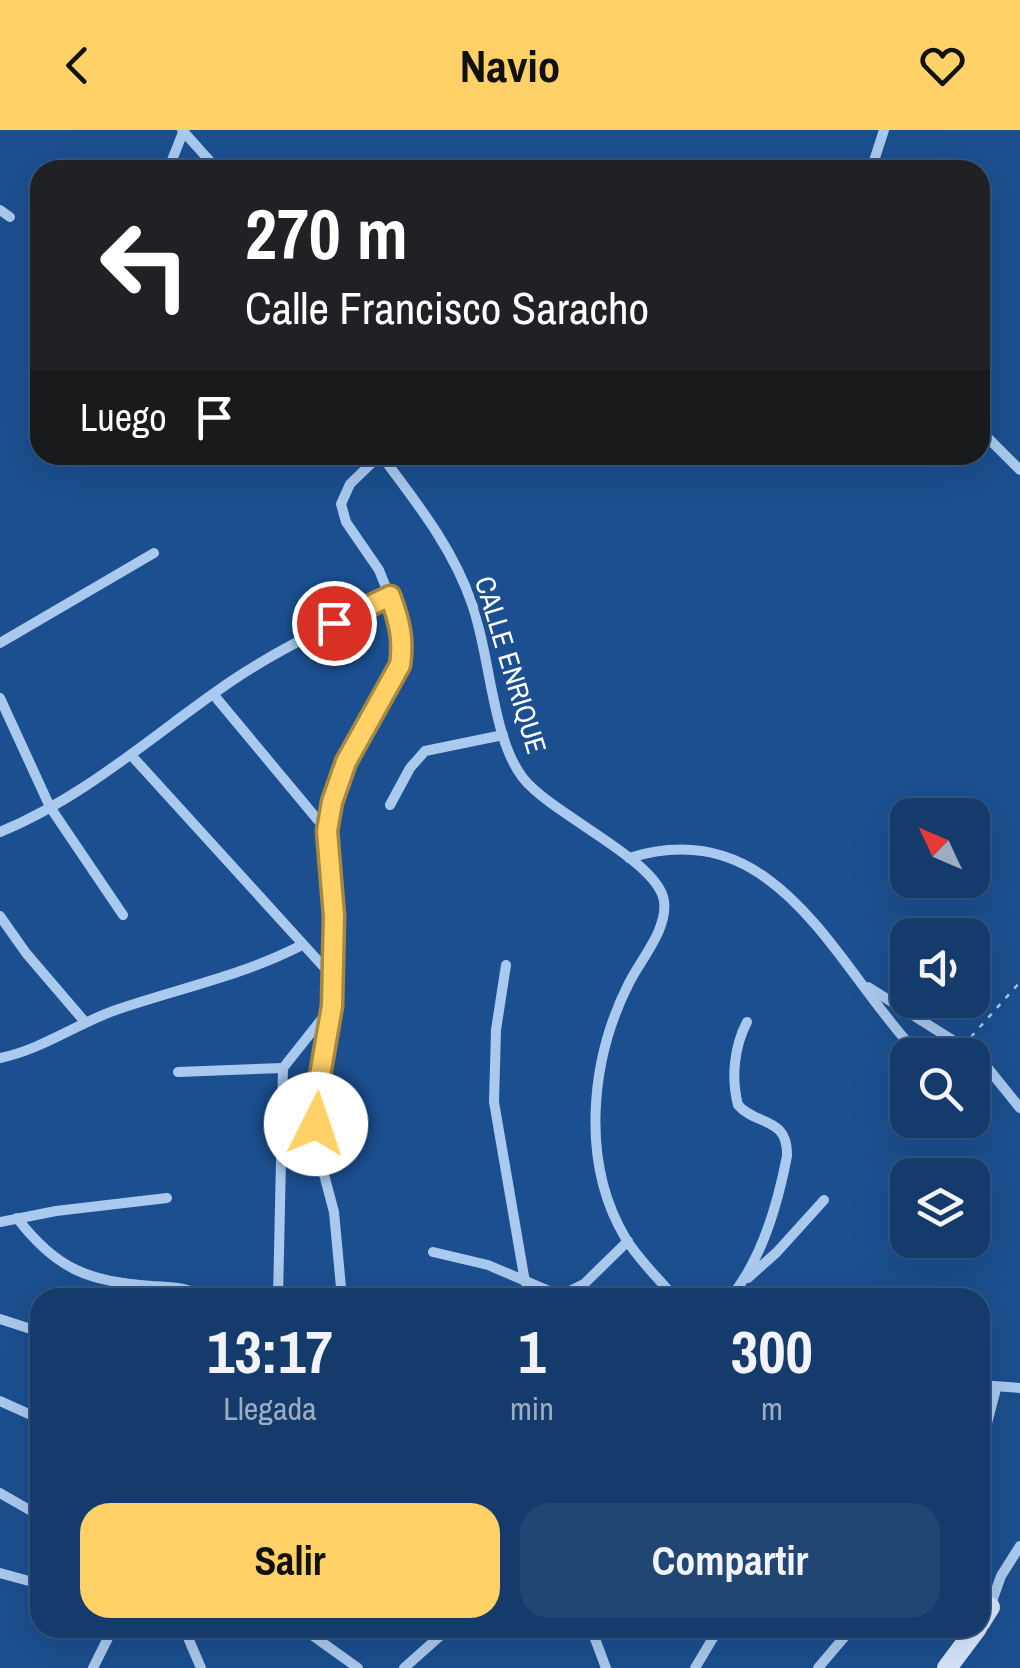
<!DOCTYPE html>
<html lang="es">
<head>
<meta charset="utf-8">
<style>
  :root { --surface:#143b6b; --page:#214673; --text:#f1f3f6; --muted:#9dadc1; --line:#33557e; --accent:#ffd166 }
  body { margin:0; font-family:"Archivo Narrow",sans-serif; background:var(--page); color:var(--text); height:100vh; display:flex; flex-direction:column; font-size:38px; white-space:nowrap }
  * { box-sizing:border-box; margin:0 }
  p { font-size:32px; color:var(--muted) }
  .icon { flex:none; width:55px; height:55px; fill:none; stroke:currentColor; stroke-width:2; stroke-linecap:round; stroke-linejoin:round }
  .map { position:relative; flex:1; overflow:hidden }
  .details { position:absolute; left:30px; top:1158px; width:960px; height:350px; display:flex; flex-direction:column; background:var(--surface); border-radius:30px; box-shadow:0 10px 40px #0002,0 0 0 2px var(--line) }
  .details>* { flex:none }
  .top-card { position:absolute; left:30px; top:30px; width:960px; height:305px; border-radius:30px; box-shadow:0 10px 40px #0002,0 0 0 2px var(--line); background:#202124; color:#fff; overflow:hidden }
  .needle { width:65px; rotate:314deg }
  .tools { position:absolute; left:890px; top:668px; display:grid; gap:20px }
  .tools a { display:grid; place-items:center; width:100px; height:100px; border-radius:20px; background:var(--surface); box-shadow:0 10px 40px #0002,0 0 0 2px var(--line); font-size:50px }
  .pin { position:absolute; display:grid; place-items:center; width:85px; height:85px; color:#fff; margin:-42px; border:5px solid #fff; border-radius:50%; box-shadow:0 2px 10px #0007 }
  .me { position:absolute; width:110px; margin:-55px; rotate:4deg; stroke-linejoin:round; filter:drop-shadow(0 0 8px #0008) }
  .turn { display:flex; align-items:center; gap:35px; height:210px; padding:0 50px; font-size:45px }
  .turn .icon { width:130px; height:130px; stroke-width:2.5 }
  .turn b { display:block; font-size:70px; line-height:85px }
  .then { display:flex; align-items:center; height:95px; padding:0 50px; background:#0003; gap:20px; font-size:38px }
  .eta { display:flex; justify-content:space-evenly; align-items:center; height:170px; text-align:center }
  .eta b { font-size:60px; font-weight:700; line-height:70px }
  .primary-button { display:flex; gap:20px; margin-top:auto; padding:20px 50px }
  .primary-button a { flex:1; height:115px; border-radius:30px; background:var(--accent); color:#111; font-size:40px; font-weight:700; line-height:115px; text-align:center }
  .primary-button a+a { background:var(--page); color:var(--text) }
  header { display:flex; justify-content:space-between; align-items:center; height:130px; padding:0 50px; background:var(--accent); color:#111; font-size:45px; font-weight:700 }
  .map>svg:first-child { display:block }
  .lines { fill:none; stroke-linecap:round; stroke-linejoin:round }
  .path { stroke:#a9c9ee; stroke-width:2.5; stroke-dasharray:5 8; stroke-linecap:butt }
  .street { stroke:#a9c9ee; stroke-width:10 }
  .secondary { stroke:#d6e6fa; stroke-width:20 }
  .route-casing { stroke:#a68842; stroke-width:25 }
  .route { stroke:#ffd166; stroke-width:18 }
  .labels { text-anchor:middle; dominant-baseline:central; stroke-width:10; stroke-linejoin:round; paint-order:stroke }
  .street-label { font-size:28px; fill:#fff; stroke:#1b4f8f }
</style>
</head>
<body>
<header><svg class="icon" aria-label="back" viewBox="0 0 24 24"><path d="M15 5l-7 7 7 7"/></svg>Navio<svg class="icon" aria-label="heart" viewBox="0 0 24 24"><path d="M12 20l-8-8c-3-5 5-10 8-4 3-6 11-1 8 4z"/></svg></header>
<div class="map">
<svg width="1020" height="1538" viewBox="0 0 1020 1538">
  <rect width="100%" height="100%" fill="#1b4f8f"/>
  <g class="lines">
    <polyline class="path" points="971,907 1020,852"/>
    <g class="street">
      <polyline points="182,0 218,40"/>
      <polyline points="168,40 184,0"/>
      <polyline points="871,40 884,0"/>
      <polyline points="0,80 10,87"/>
      <polyline points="980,300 1020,340"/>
      <path d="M381,325C416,372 453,418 472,474C490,524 492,608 523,648C552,685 658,730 664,771C668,799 641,829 629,853C590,930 580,1033 626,1109C639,1130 659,1149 675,1168"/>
      <polyline points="0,513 154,423"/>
      <polyline points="213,564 327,701"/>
      <polyline points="0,568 50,677 123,785"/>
      <polyline points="131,625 332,846"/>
      <polyline points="390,675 410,638 425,621 503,605"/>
      <path d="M0,702C86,667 156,602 233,550C282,517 337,492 389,466"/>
      <path d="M629,728C779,681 836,839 919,925"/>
      <polyline points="0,786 26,823 85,892"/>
      <polyline points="506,835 496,900 494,972 525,1152"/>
      <polyline points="868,857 978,926 1020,978"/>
      <path d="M0,928C40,920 75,895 113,881C176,859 242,846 302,815"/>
      <polyline points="178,942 283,938"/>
      <path d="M17,1088C57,1140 88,1151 152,1156C172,1157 189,1157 205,1168"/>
      <polyline points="0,1092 56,1081 167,1068"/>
      <polyline points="433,1122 488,1135 554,1163 566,1163 584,1154 628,1111"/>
      <polyline points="748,1148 777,1122 824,1070"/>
      <polyline points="278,1168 283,938 329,880"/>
      <polyline points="342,1168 334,1082 317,1018 316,993 318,957 332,876 334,786 327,701 339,649 389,557 400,535 402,519 399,490 379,440 346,392 341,374 350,354 380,325"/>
      <path d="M730,1168C761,1131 778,1073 787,1026C788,986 756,996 738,975C731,948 734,917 747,892"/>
      <polyline points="0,1189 40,1202"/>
      <polyline points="980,1255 1020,1258"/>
      <polyline points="0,1271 40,1289"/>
      <polyline points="980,1320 996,1259"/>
      <polyline points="0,1363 40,1386"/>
      <polyline points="0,1443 40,1454"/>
      <polyline points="980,1468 990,1477 1001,1446 1020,1416"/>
      <polyline points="189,1498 189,1510 201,1538"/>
      <polyline points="302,1498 358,1538"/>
      <polyline points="591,1498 606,1538"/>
      <polyline points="93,1538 113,1498"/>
      <polyline points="404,1538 449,1498"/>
      <polyline points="695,1538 719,1498"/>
      <polyline points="818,1538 852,1498"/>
    </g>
    <g class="secondary">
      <polyline points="980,1493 990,1477"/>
      <polyline points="947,1538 977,1498"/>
    </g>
  </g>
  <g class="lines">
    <defs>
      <path id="route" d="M316,994L318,957L332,876L334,786L327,701L332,672L346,632L400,535C404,509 399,490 390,466L334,493"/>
    </defs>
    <use href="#route" class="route-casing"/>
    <use href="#route" class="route"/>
  </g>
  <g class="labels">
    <g class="street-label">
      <text transform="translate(511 535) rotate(73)">CALLE ENRIQUE</text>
    </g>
  </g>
</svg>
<div class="tools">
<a><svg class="needle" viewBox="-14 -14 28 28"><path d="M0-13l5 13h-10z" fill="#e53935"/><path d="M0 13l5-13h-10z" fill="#9dadc1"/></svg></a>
<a><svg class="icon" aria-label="sound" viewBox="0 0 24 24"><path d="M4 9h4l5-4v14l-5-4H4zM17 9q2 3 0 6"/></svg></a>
<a><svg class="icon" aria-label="search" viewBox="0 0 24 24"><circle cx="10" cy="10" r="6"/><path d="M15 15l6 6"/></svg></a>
<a><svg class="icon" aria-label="layers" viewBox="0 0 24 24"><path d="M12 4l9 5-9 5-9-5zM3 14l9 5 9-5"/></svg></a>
</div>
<div class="pin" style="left:334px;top:493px;background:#d93025"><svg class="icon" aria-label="arrive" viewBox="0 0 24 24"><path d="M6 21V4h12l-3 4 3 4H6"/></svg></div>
<svg class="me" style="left:316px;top:994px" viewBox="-20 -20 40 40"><circle r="19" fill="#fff"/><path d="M0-13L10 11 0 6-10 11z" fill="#ffd166"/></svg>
<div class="top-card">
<div class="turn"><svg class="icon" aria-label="left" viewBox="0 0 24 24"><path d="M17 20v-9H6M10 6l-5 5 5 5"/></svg><div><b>270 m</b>Calle Francisco Saracho</div></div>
<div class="then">Luego<svg class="icon" aria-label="arrive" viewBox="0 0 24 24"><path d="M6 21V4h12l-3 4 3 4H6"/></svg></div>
</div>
<section class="details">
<div class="eta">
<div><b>13:17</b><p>Llegada</p></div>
<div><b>1</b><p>min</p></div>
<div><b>300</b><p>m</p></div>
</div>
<div class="primary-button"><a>Salir</a><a>Compartir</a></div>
</section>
</div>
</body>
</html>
